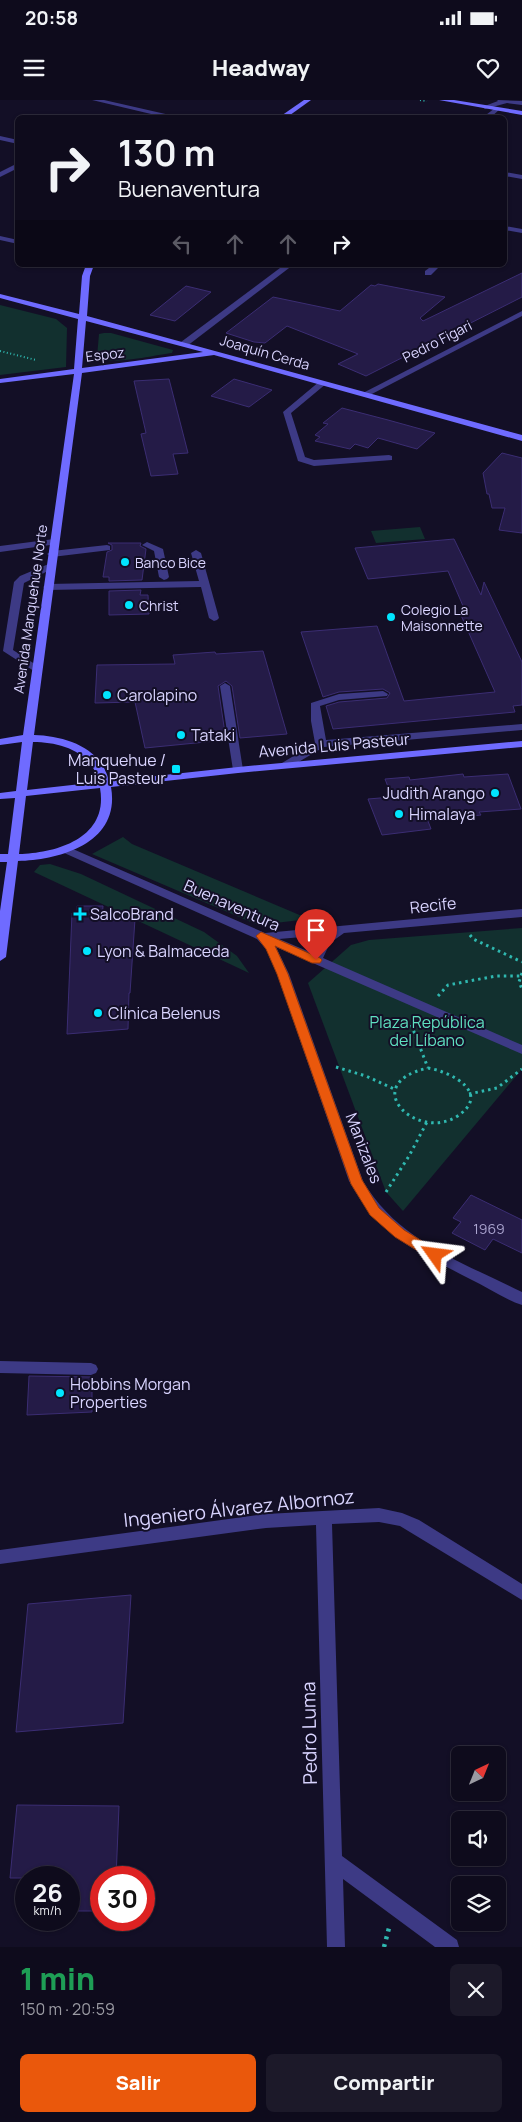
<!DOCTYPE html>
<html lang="es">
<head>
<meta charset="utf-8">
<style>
  :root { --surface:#0e0b1c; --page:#1c1929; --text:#f1f3f6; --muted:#9b9ba3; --line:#2e2b3b; --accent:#ea580c }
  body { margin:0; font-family:Manrope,sans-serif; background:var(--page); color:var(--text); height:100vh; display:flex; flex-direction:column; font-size:19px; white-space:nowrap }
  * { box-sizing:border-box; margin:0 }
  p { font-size:16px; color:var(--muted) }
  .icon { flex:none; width:28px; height:28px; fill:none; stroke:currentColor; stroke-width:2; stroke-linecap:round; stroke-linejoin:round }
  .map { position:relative; height:1847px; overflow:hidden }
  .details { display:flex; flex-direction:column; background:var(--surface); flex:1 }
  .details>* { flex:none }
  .banner { position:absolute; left:15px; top:15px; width:492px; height:152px; border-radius:8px; box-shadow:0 1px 4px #0004,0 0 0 1px var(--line); background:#0e0b1c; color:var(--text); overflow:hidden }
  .needle { width:32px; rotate:43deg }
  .tools { position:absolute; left:451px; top:1646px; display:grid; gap:10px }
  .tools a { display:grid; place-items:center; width:55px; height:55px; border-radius:8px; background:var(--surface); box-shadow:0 1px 4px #0004,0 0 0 1px var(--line); font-size:25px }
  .speed { position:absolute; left:15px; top:1766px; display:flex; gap:10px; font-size:25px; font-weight:700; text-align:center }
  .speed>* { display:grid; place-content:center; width:65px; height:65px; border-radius:50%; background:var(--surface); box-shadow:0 1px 4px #0004,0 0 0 1px var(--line); line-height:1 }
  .speed small { font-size:12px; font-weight:400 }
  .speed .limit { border:8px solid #d22; background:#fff; color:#111 }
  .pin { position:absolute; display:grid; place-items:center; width:42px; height:42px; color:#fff; margin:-51px -21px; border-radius:50% 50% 50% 0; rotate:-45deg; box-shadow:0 0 5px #0007 }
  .pin .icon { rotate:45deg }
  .me { position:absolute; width:55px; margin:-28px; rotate:301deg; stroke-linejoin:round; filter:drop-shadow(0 0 4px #0008) }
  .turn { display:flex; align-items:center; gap:18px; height:105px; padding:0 20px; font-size:22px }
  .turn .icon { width:65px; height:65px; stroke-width:2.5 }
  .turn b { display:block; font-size:35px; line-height:42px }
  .lanes { display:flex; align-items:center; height:48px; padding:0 20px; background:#0003; justify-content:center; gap:25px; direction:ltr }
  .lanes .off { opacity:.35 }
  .round { display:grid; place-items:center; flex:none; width:52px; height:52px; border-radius:8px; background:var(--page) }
  .summary { display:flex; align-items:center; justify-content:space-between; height:85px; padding:0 20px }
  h1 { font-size:30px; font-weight:800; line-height:38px; color:#1e9e55 }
  .cta { display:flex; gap:10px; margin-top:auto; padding:10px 20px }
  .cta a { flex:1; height:58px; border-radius:8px; background:var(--accent); color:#fff; font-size:20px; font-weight:800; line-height:58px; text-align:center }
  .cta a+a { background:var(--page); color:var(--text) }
  .status { display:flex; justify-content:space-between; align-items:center; height:35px; padding:0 25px; background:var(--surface); direction:ltr }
  .status svg { height:14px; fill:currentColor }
  header { display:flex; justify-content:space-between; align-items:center; height:65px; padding:0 20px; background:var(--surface); font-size:22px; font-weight:800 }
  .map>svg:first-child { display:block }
  .green { fill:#12302f }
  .building { fill:#241b47; stroke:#3b2d73 }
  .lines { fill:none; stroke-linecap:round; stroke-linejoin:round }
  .path-far2 { stroke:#2fb8b0; stroke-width:2; stroke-dasharray:1 2.5; stroke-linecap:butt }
  .path-far1 { stroke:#2fb8b0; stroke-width:3; stroke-dasharray:2.5 4; stroke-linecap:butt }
  .path { stroke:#2fb8b0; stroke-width:4.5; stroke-dasharray:3 5; stroke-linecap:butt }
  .lane { fill:#3d3a85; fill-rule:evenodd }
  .street { fill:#3d3a85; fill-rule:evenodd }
  .secondary { fill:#6f6bff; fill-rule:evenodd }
  .route { fill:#ea580c; stroke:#983908 }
  .poi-dot { fill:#00e5ff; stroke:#130f26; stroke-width:2 }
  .labels { text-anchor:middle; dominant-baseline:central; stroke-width:4; stroke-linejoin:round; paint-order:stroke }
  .far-street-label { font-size:14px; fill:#d9d4ff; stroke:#130f26 }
  .far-poi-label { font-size:14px; fill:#d9d4ff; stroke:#130f26; text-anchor:start }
  .number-label { font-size:14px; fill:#aca6d1 }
  .poi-label { font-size:16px; fill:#d9d4ff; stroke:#130f26; text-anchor:start }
  .street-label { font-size:16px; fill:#d9d4ff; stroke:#130f26 }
  .park-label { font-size:16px; fill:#5fe0c0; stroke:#130f26 }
  .near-street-label { font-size:19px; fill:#d9d4ff; stroke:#130f26 }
</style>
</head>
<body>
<div class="status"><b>20:58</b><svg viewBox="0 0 49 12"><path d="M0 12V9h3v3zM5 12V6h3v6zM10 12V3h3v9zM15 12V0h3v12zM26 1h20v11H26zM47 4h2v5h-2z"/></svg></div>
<header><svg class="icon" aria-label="menu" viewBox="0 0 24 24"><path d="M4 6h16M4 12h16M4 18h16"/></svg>Headway<svg class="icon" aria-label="heart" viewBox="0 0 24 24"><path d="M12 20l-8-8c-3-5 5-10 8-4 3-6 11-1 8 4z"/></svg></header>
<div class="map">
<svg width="522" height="1847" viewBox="0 0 522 1847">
  <rect width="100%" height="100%" fill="#130f26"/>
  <g class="green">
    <polygon points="0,205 56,219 67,228 66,267 0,275"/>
    <path d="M104,233H111L173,250L172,253C155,255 110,266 97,257L99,234Z"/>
    <polygon points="420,427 425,439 376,443 371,431"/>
    <polygon points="123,737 132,744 309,819 258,825 92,754"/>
    <polygon points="50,764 81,774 204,832 237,856 249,873 34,772 40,765"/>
    <polygon points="522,828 522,969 403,1111 386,1092 308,883 351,845 369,840"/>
  </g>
  <g class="building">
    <polygon points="522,173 522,197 366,276 338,264 358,254 287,226 265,243 254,242 226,233 273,197 340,211 371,185 375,186 378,184 445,197 420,218 423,221"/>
    <polygon points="186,186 211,192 175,221 150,215"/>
    <polygon points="169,279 188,353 173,354 178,374 151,376 141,334 146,333 134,281"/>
    <polygon points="234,279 272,290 249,307 211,296"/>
    <polygon points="342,308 388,320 435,333 417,349 378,338 368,348 355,344 350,349 315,341 320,337 315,335 328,324 323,323"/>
    <polygon points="502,353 522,358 522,433 499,430 505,408 492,408 489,394 487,394 483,373"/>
    <polygon points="454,439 481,495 484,482 522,562 522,605 513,606 515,612 333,629 326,606 339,602 387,598 390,593 383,589 339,592 323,597 301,532 377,526 404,601 495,592 460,513 466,513 448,471 368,479 355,448"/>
    <polygon points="108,443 141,443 140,446 146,449 142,480 109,481 109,477 103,477 107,452 112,450 112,445"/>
    <polygon points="141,490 140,495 148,495 149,514 109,515 109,491"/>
    <polygon points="263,551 287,634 240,638 232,586 226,581 218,586 226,640 145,648 135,602 95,603 97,565 175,564 173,555 215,552 216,554"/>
    <polygon points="463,674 464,677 508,674 521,709 479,712 481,715 428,721 431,729 382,735 368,699 392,697 385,679 409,677 410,680"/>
    <polygon points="77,806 103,806 102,820 135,819 130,893 129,893 128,929 67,934 72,813 77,813"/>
    <polygon points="471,1095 522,1120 522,1153 493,1139 485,1150 452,1133 461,1122 453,1118"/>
    <polygon points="29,1276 92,1277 92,1312 27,1315"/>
    <polygon points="131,1495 123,1623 16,1632 28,1504"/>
    <polygon points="17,1705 119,1706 116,1778 101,1778 101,1811 69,1811 69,1778 10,1778"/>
  </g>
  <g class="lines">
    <g class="path-far2">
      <polyline points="420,0 427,1"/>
      <polyline points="0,251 36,260"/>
    </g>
    <g class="path-far1">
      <polyline points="470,835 473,839 522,862"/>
      <polyline points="522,873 519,882 522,889"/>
      <polyline points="438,896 448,885 496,876 520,876"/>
      <polyline points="415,920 411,924 428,968"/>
      <polyline points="336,967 366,976 394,989"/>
      <path d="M428,968C452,972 493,994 456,1017C416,1041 357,984 428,968Z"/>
      <polyline points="469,994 497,988 522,969"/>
      <polyline points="386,1092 409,1056 427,1022"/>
    </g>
    <polyline class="path" points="384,1847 389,1828"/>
    <g class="lane">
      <polygon points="497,0 522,1 522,5 507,3 485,9 482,7 498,1"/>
      <polygon points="0,136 18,140 18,144 0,140"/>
      <polygon points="147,442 163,449 169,477 167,479 164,480 159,477 154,451 142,445"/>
      <polygon points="107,445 110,446 110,450 52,457 47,454 52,451"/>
      <polygon points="51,463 56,466 54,468 24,483 13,550 41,568 42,570 37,573 3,551 14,482 20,476"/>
      <polygon points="383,591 388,594 387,596 339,600 320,606 326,640 522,624 522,630 324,647 290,667 282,667 281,665 282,663 315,643 311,621 311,603 339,594"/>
      <polygon points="0,1261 91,1263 96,1265 98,1269 96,1273 91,1275 0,1273"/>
    </g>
    <g class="street">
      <polygon points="92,0 104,0 183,18 168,18"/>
      <polygon points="495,8 500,9 490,18 482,18"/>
      <polygon points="0,36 18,40 18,44 0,40"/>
      <polygon points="18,63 18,68 0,77 0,72"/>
      <polygon points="505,72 522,75 522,79 505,76"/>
      <polygon points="505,126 522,129 522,133 505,130"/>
      <polygon points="284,165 293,165 187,246 181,246 181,242"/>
      <polygon points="433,165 441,165 431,175 425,175 425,171"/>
      <polygon points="522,211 522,216 368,296 361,294"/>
      <polygon points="320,281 327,283 291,313 305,357 314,360 389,355 392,356 392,360 314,366 298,361 283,312"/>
      <polygon points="54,439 59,442 57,444 0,452 0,446"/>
      <polygon points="196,450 201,453 219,518 217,520 214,521 209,518 201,487 48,490 43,487 48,484 199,481 191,453"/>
      <polygon points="225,583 230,586 243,670 238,673 233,670 220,586"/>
      <path d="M66,746L265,833L522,809V817L344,833L330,843L323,858L522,945V954L276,847L289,874L363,1081C398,1141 462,1162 522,1192V1205C504,1199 487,1187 470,1179C415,1150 381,1138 349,1081L277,874L266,849L257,839L62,752L60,750L62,748ZM325,835L319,841L312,853L279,839Z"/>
      <polygon points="379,1408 402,1413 419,1420 522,1484 522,1500 400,1426 379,1422 332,1424 342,1756 457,1840 459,1847 435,1847 343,1779 345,1847 327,1847 316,1425 266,1428 0,1464 0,1450 266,1414"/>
    </g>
    <g class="secondary">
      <polygon points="304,0 311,0 286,18 278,18"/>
      <polygon points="439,0 454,0 522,11 522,15"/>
      <path d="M86,165H94L90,176L87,216L522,335V341L214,255L82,273L34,635C65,636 101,647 109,681L238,667L522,641V647L238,673L111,687C121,743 60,760 18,761L6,857L0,861V811L7,762H0V754H8L15,698L0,699V693L16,691L22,642L0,645V639L23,635L74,274L0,283V279L74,269L78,219L0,198V194L79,214L82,176ZM86,221L203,252L82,268ZM33,642C61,642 92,652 99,682L27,690ZM100,688C109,738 57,753 19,754L26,696Z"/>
    </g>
  </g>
  <polygon class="route" points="261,832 320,858 322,860 320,863 312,863 275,846 288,874 362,1080 379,1108 404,1130 440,1152 442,1155 440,1159 431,1159 395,1137 370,1115 351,1084 277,874 266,849 256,836"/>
  <g class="poi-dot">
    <circle cx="125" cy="462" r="5"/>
    <circle cx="129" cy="505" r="5"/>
    <circle cx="391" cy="517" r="5"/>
    <circle cx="107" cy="595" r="5"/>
    <circle cx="181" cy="635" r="5"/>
    <rect x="171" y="664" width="10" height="10" rx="2.5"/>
    <circle cx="495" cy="693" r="5"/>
    <circle cx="399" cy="714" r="5"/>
    <path d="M77.5 806.5h5v5h5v5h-5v5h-5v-5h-5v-5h5z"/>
    <circle cx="87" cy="851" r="5"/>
    <circle cx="98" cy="913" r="5"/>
    <circle cx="60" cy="1293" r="5"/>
  </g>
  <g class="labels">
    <g class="far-street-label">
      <text transform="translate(437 241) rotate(-27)">Pedro Figari</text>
      <text transform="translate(265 252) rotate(16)">Joaquín Cerda</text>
      <text transform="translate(105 254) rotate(-7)">Espoz</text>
      <text transform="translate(30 509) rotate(-82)">Avenida Manquehue Norte</text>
    </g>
    <g class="far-poi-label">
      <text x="135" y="462">Banco Bice</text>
      <text x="139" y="505">Christ</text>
      <text x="401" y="509">Colegio La<tspan x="401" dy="16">Maisonnette</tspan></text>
    </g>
    <g class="number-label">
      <text x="489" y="1128">1969</text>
    </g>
    <g class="poi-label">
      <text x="117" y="595">Carolapino</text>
      <text x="191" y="635">Tataki</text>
      <text x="166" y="660" text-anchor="end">Manquehue /<tspan x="166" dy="18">Luis Pasteur</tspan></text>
      <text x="485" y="693" text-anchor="end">Judith Arango</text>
      <text x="409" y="714">Himalaya</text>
      <text x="90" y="814">SalcoBrand</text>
      <text x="97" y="851">Lyon &amp; Balmaceda</text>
      <text x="108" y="913">Clínica Belenus</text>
      <text x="70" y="1284">Hobbins Morgan<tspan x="70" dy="18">Properties</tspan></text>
    </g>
    <g class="street-label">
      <text transform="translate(334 645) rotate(-5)">Avenida Luis Pasteur</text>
      <text transform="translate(232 805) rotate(24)">Buenaventura</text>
      <text transform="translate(433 805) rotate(-6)">Recife</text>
      <text transform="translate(364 1048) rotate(69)">Manizales</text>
    </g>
    <g class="park-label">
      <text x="427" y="922">Plaza República<tspan x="427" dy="18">del Líbano</tspan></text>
    </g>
    <g class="near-street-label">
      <text transform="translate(239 1408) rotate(-6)">Ingeniero Álvarez Albornoz</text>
      <text transform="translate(309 1633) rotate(-91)">Pedro Luma</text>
    </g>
  </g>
</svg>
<div class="tools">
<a><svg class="needle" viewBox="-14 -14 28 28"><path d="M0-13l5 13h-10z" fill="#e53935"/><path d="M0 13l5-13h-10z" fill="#9b9ba3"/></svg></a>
<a><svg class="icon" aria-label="sound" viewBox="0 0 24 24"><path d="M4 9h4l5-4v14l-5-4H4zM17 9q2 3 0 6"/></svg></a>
<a><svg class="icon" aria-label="layers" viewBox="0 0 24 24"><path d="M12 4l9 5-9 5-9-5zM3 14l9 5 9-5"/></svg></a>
</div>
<div class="speed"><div>26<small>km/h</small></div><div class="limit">30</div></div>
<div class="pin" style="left:316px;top:860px;background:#d93025"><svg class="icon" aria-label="arrive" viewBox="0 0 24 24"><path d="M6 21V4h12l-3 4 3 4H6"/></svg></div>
<svg class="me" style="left:435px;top:1155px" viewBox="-20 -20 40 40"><path d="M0-17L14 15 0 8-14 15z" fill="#ea580c" stroke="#fff" stroke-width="4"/></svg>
<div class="banner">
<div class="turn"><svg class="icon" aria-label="right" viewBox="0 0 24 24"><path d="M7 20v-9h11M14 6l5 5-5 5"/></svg><div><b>130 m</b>Buenaventura</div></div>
<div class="lanes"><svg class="icon off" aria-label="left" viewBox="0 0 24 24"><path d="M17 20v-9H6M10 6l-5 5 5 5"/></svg><svg class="icon off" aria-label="ahead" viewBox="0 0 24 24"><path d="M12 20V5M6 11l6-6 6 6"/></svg><svg class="icon off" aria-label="ahead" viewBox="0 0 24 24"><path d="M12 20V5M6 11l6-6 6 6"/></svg><svg class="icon" aria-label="right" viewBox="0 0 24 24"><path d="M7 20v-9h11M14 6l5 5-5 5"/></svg></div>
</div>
</div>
<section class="details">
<div class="summary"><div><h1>1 min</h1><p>150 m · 20:59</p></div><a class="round"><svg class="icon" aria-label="close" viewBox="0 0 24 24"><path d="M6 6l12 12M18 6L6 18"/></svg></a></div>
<div class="cta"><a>Salir</a><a>Compartir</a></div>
</section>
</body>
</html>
